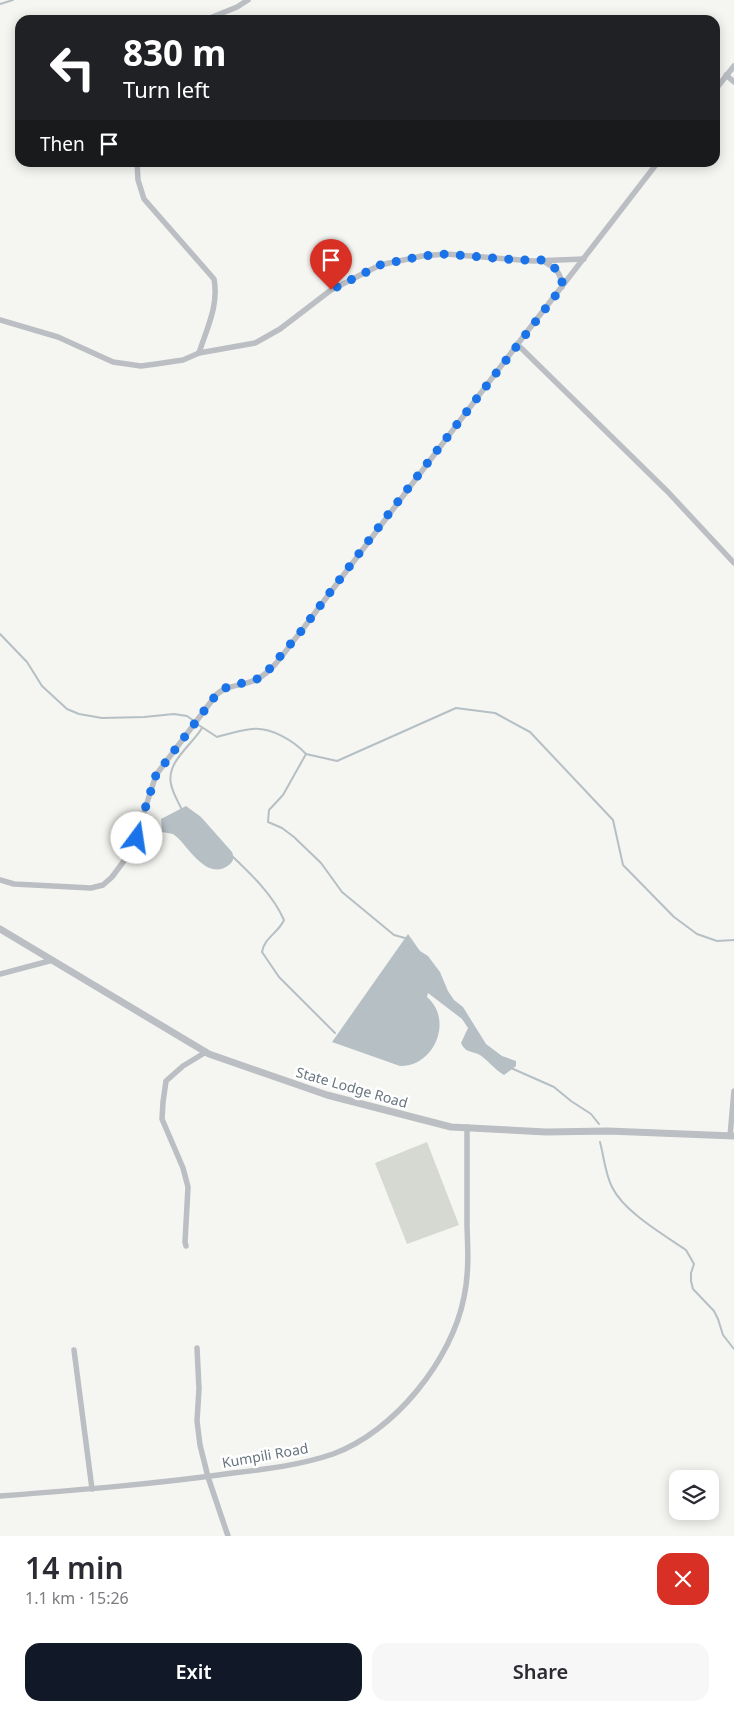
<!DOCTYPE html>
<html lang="en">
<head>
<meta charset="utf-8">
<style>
  :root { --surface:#fff; --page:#f7f7f7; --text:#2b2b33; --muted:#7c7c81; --accent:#111827 }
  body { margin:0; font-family:"Noto Sans",sans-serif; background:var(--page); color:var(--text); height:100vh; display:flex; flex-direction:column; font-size:19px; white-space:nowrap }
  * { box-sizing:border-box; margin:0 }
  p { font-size:16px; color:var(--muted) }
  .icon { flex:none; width:28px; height:28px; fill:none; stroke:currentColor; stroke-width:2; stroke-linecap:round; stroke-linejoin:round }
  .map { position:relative; height:1536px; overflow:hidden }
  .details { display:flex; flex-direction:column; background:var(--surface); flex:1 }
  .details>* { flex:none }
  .hud { position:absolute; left:15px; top:15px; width:705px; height:152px; border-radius:15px; box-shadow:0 2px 12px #0003; background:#202124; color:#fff; overflow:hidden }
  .buttons { position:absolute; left:669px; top:1470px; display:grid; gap:10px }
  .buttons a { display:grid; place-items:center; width:50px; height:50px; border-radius:10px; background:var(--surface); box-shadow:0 2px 12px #0003; font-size:25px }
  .pin { position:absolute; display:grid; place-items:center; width:42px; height:42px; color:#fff; margin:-51px -21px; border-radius:50% 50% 50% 0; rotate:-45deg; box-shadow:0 0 5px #0007 }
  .pin .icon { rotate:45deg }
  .me { position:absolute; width:55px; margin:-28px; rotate:14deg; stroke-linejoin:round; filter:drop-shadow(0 0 4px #0008) }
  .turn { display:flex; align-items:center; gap:18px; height:105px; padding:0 25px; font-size:22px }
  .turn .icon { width:65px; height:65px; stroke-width:2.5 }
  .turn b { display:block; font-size:35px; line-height:42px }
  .then { display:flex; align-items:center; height:48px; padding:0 25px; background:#0003; gap:10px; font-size:19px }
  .round { display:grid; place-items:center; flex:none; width:52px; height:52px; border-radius:15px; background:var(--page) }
  .headline { display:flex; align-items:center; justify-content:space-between; height:85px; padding:0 25px }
  h1 { font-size:30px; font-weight:600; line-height:38px }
  .action { display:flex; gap:10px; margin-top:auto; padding:10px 25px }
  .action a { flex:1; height:58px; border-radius:15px; background:var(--accent); color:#fff; font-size:20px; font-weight:600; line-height:58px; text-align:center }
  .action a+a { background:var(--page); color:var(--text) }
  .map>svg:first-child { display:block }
  .green { fill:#d5d9d2 }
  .water { fill:#b6c0c4 }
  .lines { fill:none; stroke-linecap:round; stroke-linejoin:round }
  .stream { stroke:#b6c0c4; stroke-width:2 }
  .minor { stroke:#bbbec2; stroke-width:5.5 }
  .tertiary { stroke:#bbbec2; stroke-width:7 }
  .route { stroke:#1a73e8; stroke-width:9; stroke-dasharray:0 16.2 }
  .labels { text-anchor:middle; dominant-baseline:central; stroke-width:5; stroke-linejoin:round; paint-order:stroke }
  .street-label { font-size:14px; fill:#68757f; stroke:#fff }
</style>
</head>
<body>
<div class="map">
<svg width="734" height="1536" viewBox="0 0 734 1536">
  <rect width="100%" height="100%" fill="#f5f5f2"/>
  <polygon class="green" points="427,1142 459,1225 407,1244 375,1163"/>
  <g class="water">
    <path d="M186,806L201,817L232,852C234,857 234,861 229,865C208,881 190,850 178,838L173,834L162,832L161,819Z"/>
    <path d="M408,934L420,951L428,956L440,972L448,991L454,1000L463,1007L486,1044L502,1056L516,1061V1066L504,1075C495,1070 486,1058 478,1054C470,1051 465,1052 461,1043L468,1028L462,1019L428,993L427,997C454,1020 434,1067 400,1066L332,1042Z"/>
  </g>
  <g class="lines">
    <g class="stream">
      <polyline points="0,4 13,0"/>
      <polyline points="0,634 27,662 42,686 67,709 79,714 102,718 144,717 174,714 187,716 194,721"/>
      <path d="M197,724L217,737C228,734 241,730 252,729C271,727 294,741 306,754L283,795L269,810L268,822L282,828L294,837L321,863L342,892L394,935L405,938"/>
      <polyline points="306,754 337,761 456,708 495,713 530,732 613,820 623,865 674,917 697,934 717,941 734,940"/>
      <path d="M182,810C178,801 173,794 171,784C166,762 192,745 202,728"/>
      <path d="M232,856C251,874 273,895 284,920C279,932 264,938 262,952L279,977L335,1033"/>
      <polyline points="511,1068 554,1087 571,1101 591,1114 599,1124"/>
      <path d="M600,1142C604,1157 605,1173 612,1187C624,1212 664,1235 686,1250L694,1264L691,1273V1281L693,1289L714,1311L718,1319L723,1335L734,1349"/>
    </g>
    <g class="minor">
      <polyline points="205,20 237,7 248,0"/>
      <polyline points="726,75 734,82"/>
      <polyline points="715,90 734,66"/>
      <path d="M137,162L138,180L144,199L214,279C219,305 207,328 199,353"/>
      <path d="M543,261C555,268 561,271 562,287"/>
      <polyline points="0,320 58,337 113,362 141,366 156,364 183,360 199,353 255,343 280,329 331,290 380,265 422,256 446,254 533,261 584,259"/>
      <polyline points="517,344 668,492 734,563"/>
      <path d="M0,880L14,884L91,888L103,885L112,877L132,850L137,838L144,812L156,775L216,695C228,683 245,687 259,678C275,669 287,648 299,634L526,333L658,162"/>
      <polyline points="0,974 53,960"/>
      <polyline points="730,1136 734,1091"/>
      <polyline points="186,1246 185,1242 188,1187 183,1168 162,1119 163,1102 166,1081 183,1066 206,1052"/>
      <polyline points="197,1348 199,1389 197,1421 200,1445 208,1477 228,1536"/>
      <polyline points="74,1350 92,1489"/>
      <path d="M0,1496C78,1490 156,1484 233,1473C267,1469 301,1465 333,1454C394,1432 452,1360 464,1297C469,1274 468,1250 467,1226C467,1193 467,1160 467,1127"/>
    </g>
    <polyline class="tertiary" points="0,929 209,1054 327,1095 451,1127 546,1132 608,1131 734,1136"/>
  </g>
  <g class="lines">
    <polyline class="route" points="137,838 144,812 156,775 216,695 225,688 257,679 266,673 299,634 390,512 562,287 562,278 559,274 554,267 542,260 517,260 446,254 422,256 380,265 331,290"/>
  </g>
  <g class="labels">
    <g class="street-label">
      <text transform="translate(352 1087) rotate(16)">State Lodge Road</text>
      <text transform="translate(265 1455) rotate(-10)">Kumpili Road</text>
    </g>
  </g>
</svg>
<div class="buttons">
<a><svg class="icon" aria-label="layers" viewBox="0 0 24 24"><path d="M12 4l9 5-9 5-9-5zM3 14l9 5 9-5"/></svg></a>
</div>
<div class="pin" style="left:331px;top:290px;background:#d93025"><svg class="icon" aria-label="arrive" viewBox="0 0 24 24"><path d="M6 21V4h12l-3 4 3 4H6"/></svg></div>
<svg class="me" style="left:137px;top:838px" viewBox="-20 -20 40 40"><circle r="19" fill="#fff"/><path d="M0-13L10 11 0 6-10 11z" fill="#1a73e8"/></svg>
<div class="hud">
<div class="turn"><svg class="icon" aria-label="left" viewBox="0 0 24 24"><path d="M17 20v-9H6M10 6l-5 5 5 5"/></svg><div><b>830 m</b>Turn left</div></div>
<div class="then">Then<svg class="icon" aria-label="arrive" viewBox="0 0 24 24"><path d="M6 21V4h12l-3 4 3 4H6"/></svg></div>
</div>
</div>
<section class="details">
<div class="headline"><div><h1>14 min</h1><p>1.1 km · 15:26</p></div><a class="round" style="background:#d93025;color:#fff"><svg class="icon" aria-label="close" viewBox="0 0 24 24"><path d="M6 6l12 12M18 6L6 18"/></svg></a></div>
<div class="action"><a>Exit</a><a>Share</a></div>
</section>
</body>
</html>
